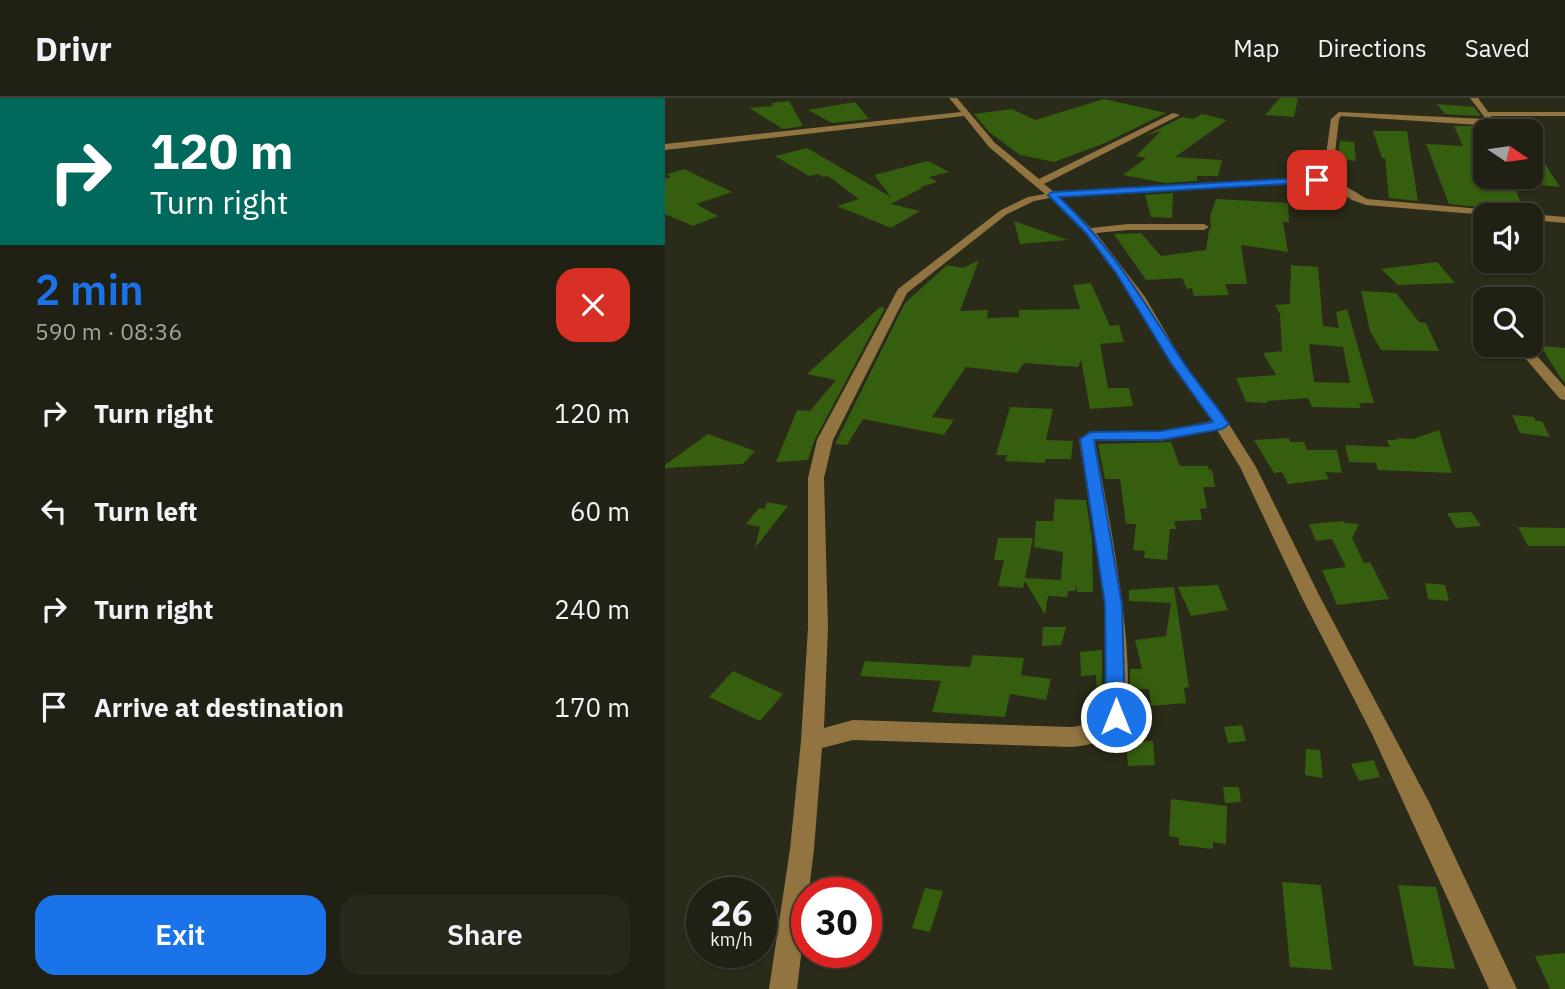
<!DOCTYPE html>
<html lang="en">
<head>
<meta charset="utf-8">
<style>
  :root { --surface:#202014; --page:#28281d; --text:#f1f3f6; --muted:#a2a3a0; --line:#3d3e34; --accent:#1a73e8 }
  body { margin:0; font-family:"IBM Plex Sans",sans-serif; background:var(--page); color:var(--text); height:100vh; display:flex; flex-direction:column; font-size:26px; white-space:nowrap }
  * { box-sizing:border-box; margin:0 }
  p { font-size:23px; color:var(--muted) }
  .icon { flex:none; width:38px; height:38px; fill:none; stroke:currentColor; stroke-width:2; stroke-linecap:round; stroke-linejoin:round }
  .map { position:relative; flex:1; overflow:hidden }
  .panel { display:flex; flex-direction:column; background:var(--surface); width:665px }
  .panel>* { flex:none }
  .guide { background:#00695c; color:#fff; overflow:hidden }
  .needle { width:46px; rotate:103deg }
  .tools { position:absolute; left:808px; top:21px; display:grid; gap:14px }
  .tools a { display:grid; place-items:center; width:70px; height:70px; border-radius:14px; background:var(--surface); box-shadow:0 2px 5px #0004,0 0 0 2px var(--line); font-size:35px }
  .speed { position:absolute; left:21px; top:779px; display:flex; gap:14px; font-size:35px; font-weight:700; text-align:center }
  .speed>* { display:grid; place-content:center; width:91px; height:91px; border-radius:50%; background:var(--surface); box-shadow:0 2px 5px #0004,0 0 0 2px var(--line); line-height:1 }
  .speed small { font-size:18px; font-weight:400 }
  .speed .limit { border:10px solid #d22; background:#fff; color:#111 }
  .pin { position:absolute; display:grid; place-items:center; width:60px; height:60px; color:#fff; margin:-30px; border-radius:14px; box-shadow:0 4px 10px #0006 }
  .me { position:absolute; width:77px; margin:-38px; rotate:0deg; stroke-linejoin:round; filter:drop-shadow(0 0 5px #0008) }
  .turn { display:flex; align-items:center; gap:24px; height:147px; padding:0 35px; font-size:32px }
  .turn .icon { width:91px; height:91px; stroke-width:2.5 }
  .turn b { display:block; font-size:49px; line-height:60px }
  .round { display:grid; place-items:center; flex:none; width:74px; height:74px; border-radius:21px; background:var(--page) }
  .summary { display:flex; align-items:center; justify-content:space-between; height:119px; padding:0 35px }
  h1 { font-size:42px; font-weight:600; line-height:52px; color:var(--accent) }
  .action { display:flex; gap:14px; margin-top:auto; padding:14px 35px }
  .action a { flex:1; height:80px; border-radius:21px; background:var(--accent); color:#fff; font-size:28px; font-weight:600; line-height:80px; text-align:center }
  .action a+a { background:var(--page); color:var(--text) }
  ul { padding:0; list-style:none }
  li { display:flex; align-items:center; gap:21px; height:98px; padding:0 35px }
  li div { flex:1 }
  li b { display:block; font-size:26px }
  li em { font-style:normal }
  header { display:flex; align-items:center; gap:42px; box-sizing:border-box; height:98px; padding:0 35px; background:var(--surface); border-bottom:2px solid var(--line) }
  header strong { font-size:33px }
  nav { display:flex; gap:38px; margin-inline-start:auto; font-size:24px }
  main { display:flex; flex:1; min-height:0 }
  .map>svg:first-child { display:block }
  .building { fill:#355e0e; fill-rule:evenodd }
  .lines { fill:none; stroke-linecap:round; stroke-linejoin:round }
  .minor { fill:#917440; fill-rule:evenodd }
  .route { fill:#1a73e8; stroke:#114b97; stroke-width:2 }
</style>
</head>
<body>
<header>
<strong>Drivr</strong>
<nav><a>Map</a><a>Directions</a><a>Saved</a></nav>
</header>
<main>
<section class="panel">
<div class="guide">
<div class="turn"><svg class="icon" aria-label="right" viewBox="0 0 24 24"><path d="M7 20v-9h11M14 6l5 5-5 5"/></svg><div><b>120 m</b>Turn right</div></div>
</div>
<div class="summary"><div><h1>2 min</h1><p>590 m · 08:36</p></div><a class="round" style="background:#d93025;color:#fff"><svg class="icon" aria-label="close" viewBox="0 0 24 24"><path d="M6 6l12 12M18 6L6 18"/></svg></a></div>
<ul>
<li><svg class="icon" aria-label="right" viewBox="0 0 24 24"><path d="M7 20v-9h11M14 6l5 5-5 5"/></svg><div><b>Turn right</b></div><em>120 m</em></li>
<li><svg class="icon" aria-label="left" viewBox="0 0 24 24"><path d="M17 20v-9H6M10 6l-5 5 5 5"/></svg><div><b>Turn left</b></div><em>60 m</em></li>
<li><svg class="icon" aria-label="right" viewBox="0 0 24 24"><path d="M7 20v-9h11M14 6l5 5-5 5"/></svg><div><b>Turn right</b></div><em>240 m</em></li>
<li><svg class="icon" aria-label="arrive" viewBox="0 0 24 24"><path d="M6 21V4h12l-3 4 3 4H6"/></svg><div><b>Arrive at destination</b></div><em>170 m</em></li>
</ul>
<div class="action"><a>Exit</a><a>Share</a></div>
</section>
<div class="map">
<svg width="900" height="891" viewBox="0 0 900 891">
  <rect width="100%" height="100%" fill="#2b2b1a"/>
  <g class="building">
    <polygon points="615,0 633,0 629,19 600,17"/>
    <polygon points="439,1 501,15 440,45 389,64 355,57 324,34 309,16 347,11 370,22"/>
    <polygon points="124,3 138,28 118,31 84,10 108,8 107,5"/>
    <polygon points="190,4 204,21 167,25 143,12"/>
    <polygon points="772,6 809,9 816,18 780,16"/>
    <polygon points="537,16 562,22 510,59 557,62 553,78 532,78 532,83 500,85 458,77 481,60 471,58 496,33 480,38 517,19 528,21"/>
    <polygon points="830,21 849,21 861,33 821,33 821,79 845,79 860,114 784,106 761,46 798,48 789,28 829,28"/>
    <polygon points="708,33 742,33 753,103 724,100 720,60 717,60"/>
    <polygon points="866,38 873,46 867,46 895,89 866,86"/>
    <polygon points="675,43 689,44 691,63 673,61"/>
    <polygon points="142,50 226,99 209,77 263,63 284,74 264,79 272,84 255,89 257,90 226,106 255,113 226,130 172,108 194,101 163,78 158,79 153,76 144,78 110,58"/>
    <polygon points="19,71 67,94 31,106 53,118 28,128 0,116 0,81 6,79 2,76"/>
    <polygon points="508,95 507,120 486,119 480,97"/>
    <polygon points="551,101 623,105 624,124 618,124 623,154 576,147 582,186 560,186 564,197 529,198 527,190 522,191 517,180 481,182 449,136 476,135 496,158 541,152 544,132 546,130 545,118"/>
    <polygon points="349,123 403,142 355,146"/>
    <polygon points="314,162 295,213 323,212 322,220 354,219 354,212 415,211 408,187 426,185 445,228 454,227 459,244 435,246 443,290 464,290 468,308 425,311 416,262 413,269 359,265 352,275 301,269 267,319 289,322 279,337 198,321 182,347 170,346 240,205 282,167 298,170"/>
    <polygon points="772,164 790,185 733,187 716,171"/>
    <path d="M626,167L653,169L658,228L674,230L671,214L682,211L709,305H694L696,310L647,309L643,300L602,303V305L581,304L571,280L611,277L598,255L617,253L615,216L610,207L625,206ZM644,246L678,249L685,285L649,284Z"/>
    <polygon points="696,193 731,195 754,224 761,225 774,253 716,252 705,233"/>
    <polygon points="215,209 220,210 150,341 143,362 111,364 132,312 145,313 171,282 142,276"/>
    <polygon points="876,248 900,250 900,285 895,279"/>
    <polygon points="345,309 388,311 381,342 408,343 406,361 380,361 380,365 340,363 342,357 331,357"/>
    <polygon points="847,317 869,319 871,323 877,323 885,339 855,335"/>
    <polygon points="774,332 787,375 713,372 711,365 684,364 680,347 725,349 722,342 732,342 731,340 748,341"/>
    <polygon points="43,336 90,353 78,366 0,370 0,367"/>
    <polygon points="624,340 625,344 639,344 642,352 672,352 677,375 660,374 664,381 623,386 617,374 609,375 589,342"/>
    <polygon points="506,344 515,368 543,368 544,372 547,372 550,389 538,389 542,410 535,411 537,422 509,423 511,431 505,431 502,462 479,460 480,453 468,452 471,426 461,426 455,381 440,381 433,346"/>
    <polygon points="390,401 421,402 427,441 428,494 412,494 412,488 410,493 403,493 402,499 383,498 380,517 360,483 358,490 333,488 339,462 329,462 333,440 368,440 360,480 396,482 398,454 369,449 371,423 388,423"/>
    <polygon points="102,404 123,408 90,450 95,429 81,426 94,410 100,411"/>
    <polygon points="806,414 816,428 791,430 782,415"/>
    <polygon points="679,423 680,425 694,426 687,440 699,465 705,464 724,501 672,507 657,472 681,469 667,441 651,443 644,426"/>
    <polygon points="853,429 900,430 900,448 863,448"/>
    <polygon points="760,485 780,487 784,503 763,501"/>
    <polygon points="553,487 563,512 526,518 513,489"/>
    <polygon points="509,489 524,589 519,590 521,605 486,608 484,591 465,592 465,571 477,571 470,542 501,538 506,505 464,503 464,492"/>
    <polygon points="378,529 401,529 396,547 377,548"/>
    <polygon points="437,552 437,594 432,595 431,577 416,578 415,554"/>
    <polygon points="308,557 359,560 356,577 386,581 381,602 345,596 340,619 267,614 276,583 195,578 200,563 305,569"/>
    <polygon points="68,573 118,596 95,623 44,599"/>
    <polygon points="577,627 581,643 563,645 559,629"/>
    <polygon points="488,643 490,667 463,668 461,644"/>
    <polygon points="641,651 655,652 658,680 640,677"/>
    <polygon points="709,662 715,679 694,683 686,666"/>
    <polygon points="558,689 574,689 576,704 560,705"/>
    <polygon points="506,701 562,708 561,746 548,744 548,751 514,747 514,740 504,738"/>
    <polygon points="617,784 656,787 667,872 625,869"/>
    <polygon points="733,787 771,789 790,871 749,868"/>
    <polygon points="260,790 278,793 265,834 247,830"/>
    <polygon points="900,855 900,891 885,891 870,858"/>
  </g>
  <g class="lines">
    <g class="minor">
      <path d="M284,0H292L330,45L374,81L508,15L515,17L379,86L389,94L658,79L666,21L674,14L821,21L805,0H813L823,14H900V18H826L829,25L814,27L676,18L674,21L667,80L702,101L850,114L855,117H821L701,107L687,102L660,84L395,99L426,130L463,126H539L544,129L539,132H463L431,135L480,199L518,264L562,323L591,369L654,497L764,704L852,891H824L707,636L637,500L575,369L552,332L496,343H430C439,396 480,588 455,629C445,644 423,647 407,649L188,642L157,650L149,751L132,891H104L125,751L136,643L143,530V380L152,342L233,191L336,112L363,99L380,96L324,49L299,18L0,52V46L296,14ZM385,100L420,135L469,200L505,265L547,323L496,333H426L414,341L440,507V614L429,625L407,629L188,622L159,630L163,530L159,380L168,342L242,195L342,116L369,103Z"/>
      <polygon points="866,116 900,119 900,125 866,122 866,117 862,117"/>
      <polygon points="849,247 862,247 900,289 900,302 895,301"/>
    </g>
  </g>
  <path class="route" d="M652,79L655,84L394,99C449,151 476,200 516,261C531,284 549,304 564,326L557,331L496,342H429L457,507L460,619L458,625L451,628L444,625L441,619L440,507L415,341L426,334L496,333L548,324L506,265L451,175L421,135L383,97L387,94Z"/>
</svg>
<div class="tools">
<a><svg class="needle" viewBox="-14 -14 28 28"><path d="M0-13l5 13h-10z" fill="#e53935"/><path d="M0 13l5-13h-10z" fill="#a2a3a0"/></svg></a>
<a><svg class="icon" aria-label="sound" viewBox="0 0 24 24"><path d="M4 9h4l5-4v14l-5-4H4zM17 9q2 3 0 6"/></svg></a>
<a><svg class="icon" aria-label="search" viewBox="0 0 24 24"><circle cx="10" cy="10" r="6"/><path d="M15 15l6 6"/></svg></a>
</div>
<div class="speed"><div>26<small>km/h</small></div><div class="limit">30</div></div>
<div class="pin" style="left:652px;top:82px;background:#d93025"><svg class="icon" aria-label="arrive" viewBox="0 0 24 24"><path d="M6 21V4h12l-3 4 3 4H6"/></svg></div>
<svg class="me" style="left:451px;top:619px" viewBox="-20 -20 40 40"><circle r="17" fill="#1a73e8" stroke="#fff" stroke-width="3"/><path d="M0-11L8 9 0 5-8 9z" fill="#fff"/></svg>
</div>
</main>
</body>
</html>
